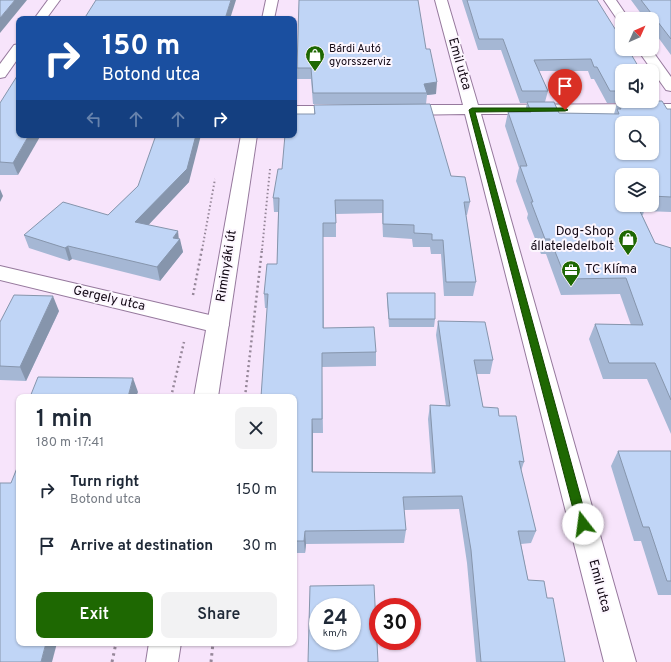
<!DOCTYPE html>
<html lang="en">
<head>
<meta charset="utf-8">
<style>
  :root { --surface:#fff; --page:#f2f2f3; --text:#1f2937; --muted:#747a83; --accent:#1e6802 }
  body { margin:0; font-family:Overpass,sans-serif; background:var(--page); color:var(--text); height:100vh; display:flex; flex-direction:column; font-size:15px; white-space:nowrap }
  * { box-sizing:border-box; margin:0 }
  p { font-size:13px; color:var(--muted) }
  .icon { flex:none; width:22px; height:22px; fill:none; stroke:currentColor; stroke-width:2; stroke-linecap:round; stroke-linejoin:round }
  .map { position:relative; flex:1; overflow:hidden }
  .panel { position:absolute; left:16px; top:394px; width:281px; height:252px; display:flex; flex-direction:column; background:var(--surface); border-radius:8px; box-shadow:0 1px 3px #0004 }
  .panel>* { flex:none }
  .guide { position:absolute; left:16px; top:16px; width:281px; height:122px; border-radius:8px; box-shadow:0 1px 3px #0004; background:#1a4fa0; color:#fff; overflow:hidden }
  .needle { width:26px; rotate:45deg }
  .fabs { position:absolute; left:615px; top:12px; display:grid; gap:8px }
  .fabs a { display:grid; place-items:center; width:44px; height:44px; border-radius:8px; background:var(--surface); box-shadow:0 1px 3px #0004; font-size:20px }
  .speed { position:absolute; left:309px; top:598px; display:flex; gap:8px; font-size:20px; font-weight:700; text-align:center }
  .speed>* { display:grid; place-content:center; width:52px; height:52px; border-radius:50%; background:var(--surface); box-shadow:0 1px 3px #0004; line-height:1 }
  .speed small { font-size:10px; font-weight:400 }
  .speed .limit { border:6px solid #d22; background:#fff; color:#111 }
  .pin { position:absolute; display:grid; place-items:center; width:34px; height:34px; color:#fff; margin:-41px -17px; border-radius:50% 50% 50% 0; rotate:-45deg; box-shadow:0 0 4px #0007 }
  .pin .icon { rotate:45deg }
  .me { position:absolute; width:44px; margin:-22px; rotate:345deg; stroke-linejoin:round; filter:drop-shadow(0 0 3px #0008) }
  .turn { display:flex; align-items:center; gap:14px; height:84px; padding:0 20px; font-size:18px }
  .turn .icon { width:52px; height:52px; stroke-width:2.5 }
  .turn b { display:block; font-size:28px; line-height:34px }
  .lanes { display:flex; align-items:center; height:38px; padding:0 20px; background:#0003; justify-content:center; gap:20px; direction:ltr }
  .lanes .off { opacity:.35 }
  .round { display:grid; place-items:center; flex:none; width:42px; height:42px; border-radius:8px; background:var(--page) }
  .head { display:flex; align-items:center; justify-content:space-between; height:68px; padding:0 20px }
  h1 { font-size:24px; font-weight:600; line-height:30px }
  .primary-button { display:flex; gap:8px; margin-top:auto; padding:8px 20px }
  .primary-button a { flex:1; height:46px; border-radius:8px; background:var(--accent); color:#fff; font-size:16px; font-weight:600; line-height:46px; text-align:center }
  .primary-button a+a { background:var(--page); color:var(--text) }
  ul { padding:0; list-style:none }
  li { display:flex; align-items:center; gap:12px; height:56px; padding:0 20px }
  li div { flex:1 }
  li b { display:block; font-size:15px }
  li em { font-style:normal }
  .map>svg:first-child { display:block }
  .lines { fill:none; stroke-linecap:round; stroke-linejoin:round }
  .minor-casing { stroke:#96799d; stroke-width:2 }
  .secondary-casing { stroke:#96799d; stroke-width:2 }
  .path-far2 { stroke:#968799; stroke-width:2; stroke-dasharray:1.5 2.5; stroke-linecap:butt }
  .path-far1 { stroke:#968799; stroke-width:2.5; stroke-dasharray:2 3; stroke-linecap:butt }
  .path { stroke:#968799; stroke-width:3; stroke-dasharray:2.5 4; stroke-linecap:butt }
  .minor { fill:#fff; fill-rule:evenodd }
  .secondary { fill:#fff; fill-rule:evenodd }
  .wall { fill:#a5b7d4; fill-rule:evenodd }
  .shaded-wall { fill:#8695ac }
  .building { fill:#c0d5f6; stroke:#8695ac; fill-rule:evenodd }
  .route { fill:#1e6802; stroke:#144401 }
  .labels { text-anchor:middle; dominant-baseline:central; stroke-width:4; stroke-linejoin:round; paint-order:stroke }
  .far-poi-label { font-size:11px; fill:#110713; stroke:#fcf6fe; text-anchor:start }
  .street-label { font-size:13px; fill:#110713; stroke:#fcf6fe }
  .poi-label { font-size:13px; fill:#110713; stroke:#fcf6fe; text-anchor:end }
</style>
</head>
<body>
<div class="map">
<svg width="671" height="662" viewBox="0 0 671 662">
  <rect width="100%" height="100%" fill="#f7e4fb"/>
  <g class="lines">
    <defs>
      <g id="minor">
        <polygon points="48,0 60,0 46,19 34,19"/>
        <polygon points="435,0 447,0 478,105 671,104 671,114 481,114 636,662 604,662 465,114 403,115 398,113 395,110 398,107 403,105 463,105"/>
        <polygon points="604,0 616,0 629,19 622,19 622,22 619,22"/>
        <polygon points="19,44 19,57 5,77 0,78 0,64 14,45"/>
        <polygon points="637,49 651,49 671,77 671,91 666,90"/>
        <polygon points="294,106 345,106 350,108 353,111 350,114 345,116 294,116"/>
        <polygon points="0,266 218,317 226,320 229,325 226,330 218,333 0,280"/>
      </g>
      <g id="secondary">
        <polygon points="266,0 278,0 274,19 262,19"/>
        <polygon points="241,135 257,135 218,397 194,397"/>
        <polygon points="149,643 181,643 178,662 146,662"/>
      </g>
    </defs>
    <use href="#minor" class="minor-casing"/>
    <use href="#secondary" class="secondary-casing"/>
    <g class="path-far2">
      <polyline points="202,250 215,179"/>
      <polyline points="262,250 270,169"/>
    </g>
    <g class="path-far1">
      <polyline points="193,295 202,249"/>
      <polyline points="171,397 184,342"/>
      <polyline points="245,397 262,249"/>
    </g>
    <g class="path">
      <polyline points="112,662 116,643"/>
      <polyline points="211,662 213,643"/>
    </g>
    <use href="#minor" class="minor"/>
    <use href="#secondary" class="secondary"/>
  </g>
  <g class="wall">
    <path d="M462,0H597L622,71V101H650V102L667,109H671V212L644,211L643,215H642L655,243L671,248V434L647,379H603L589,339L595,324L631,325L620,294L561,295L546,254H541L527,218L528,214L516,181L519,168L505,126L508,112H525L527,103H520L501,50H478ZM539,71H588L591,79H594L607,103H617L614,114L559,113L545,102L548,91ZM652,175V205H622Z"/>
    <polygon points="631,0 671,0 671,55 652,29 652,19 645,19"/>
    <polygon points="426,49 436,94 427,95 426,104 451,176 470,202 467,215 466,215 476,282 473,296 444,296 441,254 431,254 430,247 413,247 412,239 383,237 382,213 336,214 336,237 323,237 324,328 376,352 376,366 322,367 323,433 313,433 313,472 432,473 428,419 430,405 446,406 436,335 438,321 493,360 490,374 476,374 483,407 499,416 524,462 521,471 536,531 531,543 521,544 528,580 547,598 565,662 476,662 467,563 459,509 404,510 406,530 404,543 306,544 305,553 294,553 294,397 267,308 265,308 264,294 277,264 278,212 274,212 273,198 282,169 314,114 314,105 360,104 313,104 311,79 297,79 297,68"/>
    <polygon points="0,103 18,175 0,175"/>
    <polygon points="189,182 148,225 179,239 183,252 160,281 72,259 69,261 29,248 24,235 108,215 138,186"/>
    <polygon points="387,293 435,319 434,327 389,327 387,300"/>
    <polygon points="59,311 26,381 0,380 0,322"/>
    <polygon points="618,451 671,451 671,595 658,595 641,541 634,541 611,466"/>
  </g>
  <g class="shaded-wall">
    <polygon points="15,0 27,0 0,33 0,18"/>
    <polygon points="231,0 236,0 230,19 225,19"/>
    <polygon points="437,82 436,94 427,95 427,93 424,84"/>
    <polygon points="29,135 41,135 18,175 13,163"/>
    <polygon points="196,135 201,135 189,182 139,235 135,222"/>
    <polygon points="0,189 3,196 0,202"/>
    <polygon points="178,231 179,240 180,239 183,252 160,281 157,267 173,238"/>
    <polygon points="68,246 72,259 69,261 65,248"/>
    <polygon points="53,296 59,311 26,381 20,367"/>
    <polygon points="133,378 138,392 136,397 128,397"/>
    <polygon points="312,419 313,433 313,485 312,472"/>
    <polygon points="305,531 306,544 305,553 304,541"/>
    <polygon points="46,643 57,643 52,662 41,662"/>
  </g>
  <g class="building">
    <polygon points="0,0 15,0 0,18"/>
    <polygon points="96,0 231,0 225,19 70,19 84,19"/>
    <polygon points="299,0 418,0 426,49 430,49 437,82 424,84 427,93 313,93 311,68 297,68"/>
    <polygon points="467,0 597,0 622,40 622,49 628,49 641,71 622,71 622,91 610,91 597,67 594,67 591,59 534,60 548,91 522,91 503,39 479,39"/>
    <polygon points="641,0 671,0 671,39"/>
    <polygon points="19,73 19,135 29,135 13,163 0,162 0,103"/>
    <path d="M662,101L667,109H671V197L652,196V175H622V205H637L655,243L671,248V400L655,363H609L595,324L643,325L626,278L566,279L550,239H545L531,202H533L520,166H527L508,112H531L527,102H554L559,113L619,114L617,109H621L617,102ZM622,123H652V153H622Z"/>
    <polygon points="430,104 451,176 465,177 470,202 464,202 476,282 446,282 443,240 432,240 432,234 414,233 414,225 383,224 383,200 335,200 336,223 323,223 323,328 374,327 376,352 322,353 322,419 312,419 312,472 435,473 430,405 450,406 438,321 485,322 493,360 474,360 483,407 498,408 499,416 516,416 524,462 519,461 536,531 518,531 528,580 544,581 547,598 553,598 565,662 481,662 471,550 462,496 403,497 406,530 305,531 304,541 294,541 294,397 261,397 268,294 264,294 267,264 277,264 279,198 273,198 278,169 282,169 285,135 294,135 294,114 315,114 314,105"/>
    <polygon points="156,135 196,135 187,169 135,222 178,231 173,238 180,239 157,267 68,246 65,248 24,235 63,202 108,215 138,186"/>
    <polygon points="387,293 435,293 435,319 389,319"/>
    <polygon points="14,295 53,296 20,367 0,366 0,322"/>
    <polygon points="38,377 133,378 128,397 30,397"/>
    <polygon points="618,451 671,451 671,581 667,581 649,527 643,527"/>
    <polygon points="19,463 19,643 46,643 41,662 0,662 0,483 11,483"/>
    <path d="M374,585L378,662H308L310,586ZM318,607H352V641H318Z"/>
  </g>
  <polygon class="route" points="472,108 565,108 568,110 565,111 475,112 588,524 587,528 583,529 579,528 577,524 469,110"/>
  <defs>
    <symbol id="shop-pin" viewBox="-11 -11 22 30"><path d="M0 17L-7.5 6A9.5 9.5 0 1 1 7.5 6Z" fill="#1e6802" stroke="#fcf6fe"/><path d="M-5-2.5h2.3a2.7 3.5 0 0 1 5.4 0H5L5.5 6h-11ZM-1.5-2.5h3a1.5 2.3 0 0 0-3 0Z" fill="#fff"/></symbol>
    <symbol id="office-pin" viewBox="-11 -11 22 30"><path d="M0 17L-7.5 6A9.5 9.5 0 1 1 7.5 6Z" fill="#1e6802" stroke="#fcf6fe"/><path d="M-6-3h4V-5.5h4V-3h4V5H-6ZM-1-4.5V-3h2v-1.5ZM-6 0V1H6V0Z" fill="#fff"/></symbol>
  </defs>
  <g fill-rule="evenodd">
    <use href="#shop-pin" x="304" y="44" width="22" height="30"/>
    <use href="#shop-pin" x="617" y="228" width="22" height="30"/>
    <use href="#office-pin" x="560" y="259" width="22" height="30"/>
  </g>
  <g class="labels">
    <g class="far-poi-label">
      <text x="329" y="49">Bárdi Autó<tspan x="329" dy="13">gyorsszerviz</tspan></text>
    </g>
    <g class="street-label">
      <text transform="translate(459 64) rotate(74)">Emil utca</text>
      <text transform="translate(227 266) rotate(-81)">Riminyáki út</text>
      <text transform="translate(109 299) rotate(13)">Gergely utca</text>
      <text transform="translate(599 586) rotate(75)">Emil utca</text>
    </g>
    <g class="poi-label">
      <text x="614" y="232">Dog-Shop<tspan x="614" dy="15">állateledelbolt</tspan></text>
      <text x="585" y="270" text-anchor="start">TC Klíma</text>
    </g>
  </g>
</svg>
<div class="fabs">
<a><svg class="needle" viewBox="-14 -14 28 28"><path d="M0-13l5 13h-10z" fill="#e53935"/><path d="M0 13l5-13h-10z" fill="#747a83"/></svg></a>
<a><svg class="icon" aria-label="sound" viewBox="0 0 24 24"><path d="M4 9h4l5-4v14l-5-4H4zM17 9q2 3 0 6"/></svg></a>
<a><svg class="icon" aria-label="search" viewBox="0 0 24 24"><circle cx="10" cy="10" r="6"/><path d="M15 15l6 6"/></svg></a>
<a><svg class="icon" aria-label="layers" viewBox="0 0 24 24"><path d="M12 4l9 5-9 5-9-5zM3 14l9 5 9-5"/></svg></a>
</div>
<div class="speed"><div>24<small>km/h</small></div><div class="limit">30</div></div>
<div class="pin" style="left:565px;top:110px;background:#d93025"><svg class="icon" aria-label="arrive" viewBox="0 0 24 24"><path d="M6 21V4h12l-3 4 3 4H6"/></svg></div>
<svg class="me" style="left:583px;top:524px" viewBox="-20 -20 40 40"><circle r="19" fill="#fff"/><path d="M0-13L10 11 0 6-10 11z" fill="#1e6802"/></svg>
<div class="guide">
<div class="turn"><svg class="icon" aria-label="right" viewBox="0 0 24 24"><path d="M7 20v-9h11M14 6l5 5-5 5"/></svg><div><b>150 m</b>Botond utca</div></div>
<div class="lanes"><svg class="icon off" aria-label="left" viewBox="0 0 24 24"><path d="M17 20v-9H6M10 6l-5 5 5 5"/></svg><svg class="icon off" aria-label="ahead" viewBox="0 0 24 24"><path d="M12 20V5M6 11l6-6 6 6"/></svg><svg class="icon off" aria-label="ahead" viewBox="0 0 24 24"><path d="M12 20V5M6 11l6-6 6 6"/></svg><svg class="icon" aria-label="right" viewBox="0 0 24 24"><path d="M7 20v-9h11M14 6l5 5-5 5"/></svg></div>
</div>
<section class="panel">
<div class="head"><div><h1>1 min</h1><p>180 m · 17:41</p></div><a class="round"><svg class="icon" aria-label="close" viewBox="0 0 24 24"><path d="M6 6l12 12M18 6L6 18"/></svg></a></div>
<ul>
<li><svg class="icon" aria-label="right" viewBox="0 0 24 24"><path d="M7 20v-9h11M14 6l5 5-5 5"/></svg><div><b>Turn right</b><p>Botond utca</p></div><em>150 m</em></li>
<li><svg class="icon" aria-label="arrive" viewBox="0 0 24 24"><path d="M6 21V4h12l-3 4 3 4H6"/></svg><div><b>Arrive at destination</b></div><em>30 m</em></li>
</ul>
<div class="primary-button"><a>Exit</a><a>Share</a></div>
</section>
</div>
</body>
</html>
